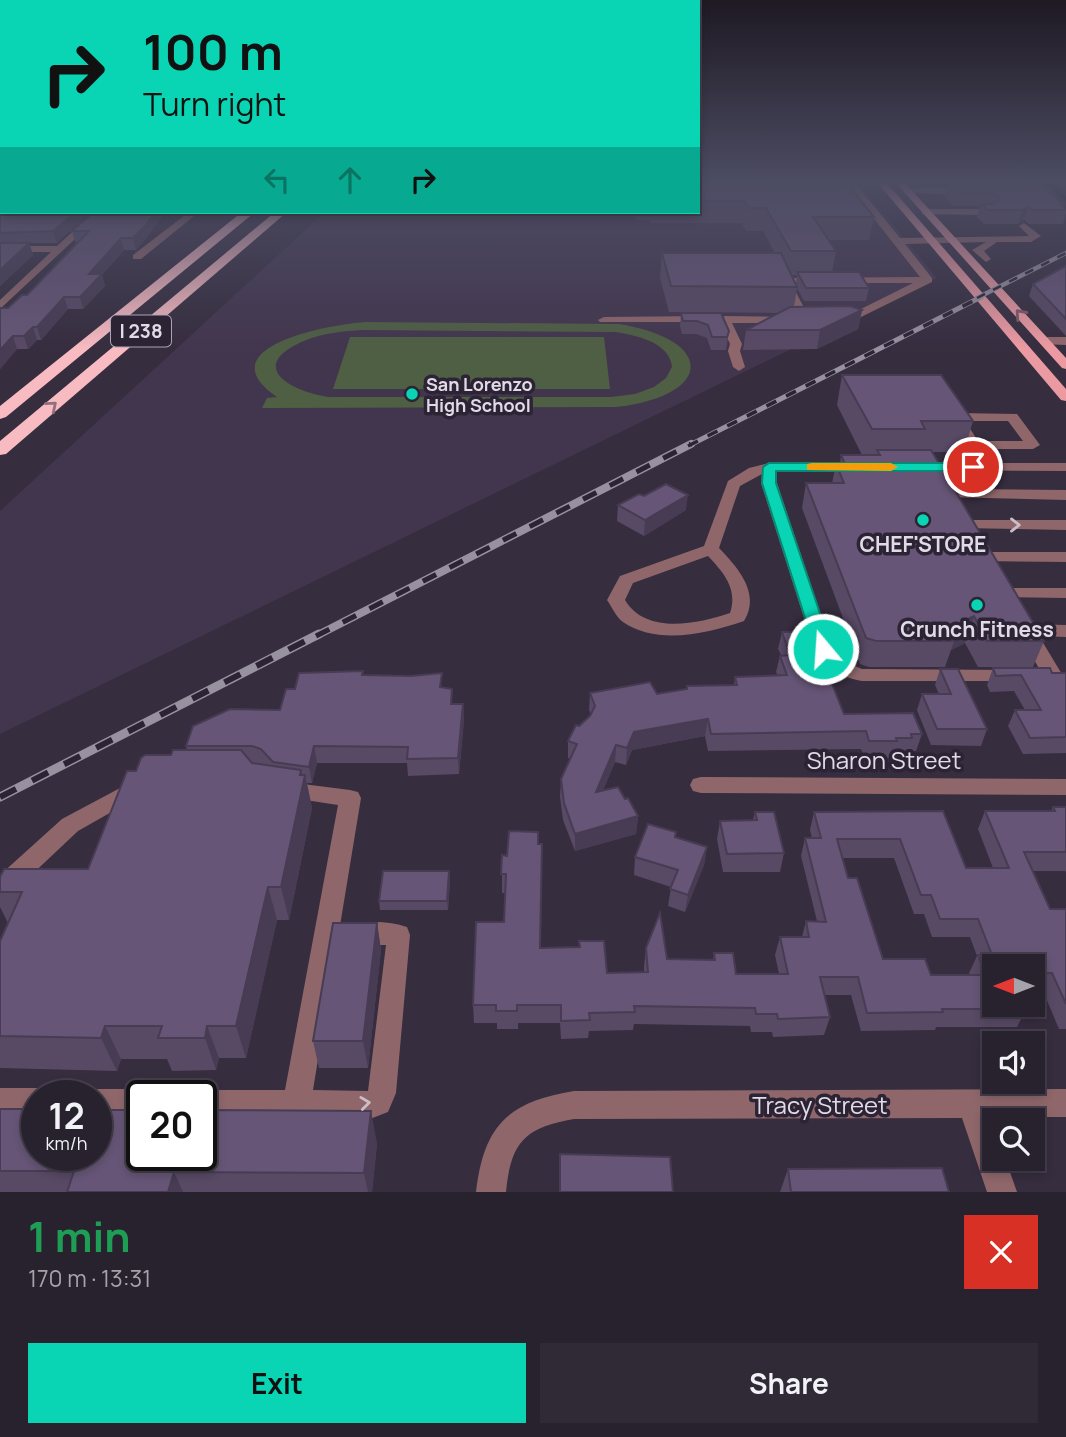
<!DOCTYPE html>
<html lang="en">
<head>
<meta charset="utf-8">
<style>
  :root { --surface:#28222f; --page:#302a37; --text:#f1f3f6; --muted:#a5a4aa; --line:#443f4b; --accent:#09d5b5 }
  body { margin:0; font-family:Manrope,sans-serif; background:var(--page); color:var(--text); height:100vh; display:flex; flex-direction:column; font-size:26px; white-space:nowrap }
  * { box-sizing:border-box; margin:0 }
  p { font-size:23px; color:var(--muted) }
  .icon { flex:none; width:38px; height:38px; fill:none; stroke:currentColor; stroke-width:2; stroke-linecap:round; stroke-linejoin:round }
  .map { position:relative; height:1192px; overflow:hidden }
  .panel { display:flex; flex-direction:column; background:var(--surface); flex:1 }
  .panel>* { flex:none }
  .top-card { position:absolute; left:0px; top:0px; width:700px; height:214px; box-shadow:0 4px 10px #0003,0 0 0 2px var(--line); background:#09d5b5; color:#111; overflow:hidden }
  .needle { width:46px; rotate:270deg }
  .fabs { position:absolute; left:982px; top:954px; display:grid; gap:14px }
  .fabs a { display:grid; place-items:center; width:63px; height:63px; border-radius:0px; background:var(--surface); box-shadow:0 4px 10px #0003,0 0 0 2px var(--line); font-size:35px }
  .speed { position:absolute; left:21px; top:1080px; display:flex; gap:14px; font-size:35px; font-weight:700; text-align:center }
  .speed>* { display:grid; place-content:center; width:91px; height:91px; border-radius:50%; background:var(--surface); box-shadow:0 4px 10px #0003,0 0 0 2px var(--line); line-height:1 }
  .speed small { font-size:18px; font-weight:400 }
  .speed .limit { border:4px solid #111; border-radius:10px; background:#fff; color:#111 }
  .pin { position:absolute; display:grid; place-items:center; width:60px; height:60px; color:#fff; margin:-30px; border:4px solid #fff; border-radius:50%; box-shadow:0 2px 7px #0007 }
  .me { position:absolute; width:77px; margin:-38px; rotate:342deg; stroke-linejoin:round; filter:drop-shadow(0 0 5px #0008) }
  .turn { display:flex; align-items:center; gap:24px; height:147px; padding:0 28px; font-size:32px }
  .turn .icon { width:91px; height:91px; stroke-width:2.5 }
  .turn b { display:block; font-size:49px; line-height:60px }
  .lanes { display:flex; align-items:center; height:66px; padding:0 28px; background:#0003; justify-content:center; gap:35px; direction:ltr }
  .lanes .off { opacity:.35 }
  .round { display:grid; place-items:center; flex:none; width:74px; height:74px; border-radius:0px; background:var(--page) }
  .head { display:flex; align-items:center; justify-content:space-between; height:119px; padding:0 28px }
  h1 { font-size:42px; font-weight:700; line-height:52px; color:#1e9e55 }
  .button { display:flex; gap:14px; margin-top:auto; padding:14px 28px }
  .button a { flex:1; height:80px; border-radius:0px; background:var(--accent); color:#111; font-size:28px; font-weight:700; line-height:80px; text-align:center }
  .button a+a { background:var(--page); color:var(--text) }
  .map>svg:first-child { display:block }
  .built { fill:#42364e }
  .green { fill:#4f5f44; fill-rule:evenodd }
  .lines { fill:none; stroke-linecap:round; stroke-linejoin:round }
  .stream { stroke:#072327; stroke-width:3.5 }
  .minor { fill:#8f676b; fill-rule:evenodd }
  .major { fill:#ec9aa2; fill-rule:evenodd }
  .highway { fill:#f8bbc1; fill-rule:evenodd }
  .rail-far3-casing { stroke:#98919f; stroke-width:4.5 }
  .rail-far2-casing { stroke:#98919f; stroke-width:5 }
  .rail-far1-casing { stroke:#98919f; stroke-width:8 }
  .rail-casing { stroke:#98919f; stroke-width:9 }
  .rail-far3 { stroke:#2c2335; stroke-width:2.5; stroke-dasharray:9; stroke-linecap:butt }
  .rail-far2 { stroke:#2c2335; stroke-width:3.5; stroke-dasharray:11; stroke-linecap:butt }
  .rail-far1 { stroke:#2c2335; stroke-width:5; stroke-dasharray:15; stroke-linecap:butt }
  .rail { stroke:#2c2335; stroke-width:6; stroke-dasharray:18; stroke-linecap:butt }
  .wall { fill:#584965; fill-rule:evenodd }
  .shaded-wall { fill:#473c53 }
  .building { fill:#665576; stroke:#473c53; stroke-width:2; fill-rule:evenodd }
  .oneway { stroke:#825966 }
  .oneway2 { stroke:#926f7b }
  .oneway3 { stroke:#ccbec8 }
  .route { fill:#09d5b5; stroke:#068a76; stroke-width:2 }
  .slow { fill:#f59e0b }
  .poi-dot { fill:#09d5b5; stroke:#2c2335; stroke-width:2.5 }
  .labels { text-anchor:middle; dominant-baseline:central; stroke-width:7; stroke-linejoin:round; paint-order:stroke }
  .far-poi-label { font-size:18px; font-weight:bold; fill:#e1dbe7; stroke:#2c2335; text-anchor:start }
  .shield { fill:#2c2335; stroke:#aba4b2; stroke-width:2 }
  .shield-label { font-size:19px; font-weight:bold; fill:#e1dbe7 }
  .poi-label { font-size:21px; font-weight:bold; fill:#e1dbe7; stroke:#2c2335 }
  .near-street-label { font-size:24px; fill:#e1dbe7; stroke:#2c2335 }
</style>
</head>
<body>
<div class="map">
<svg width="1066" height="1192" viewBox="0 0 1066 1192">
  <rect width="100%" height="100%" fill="#362d3f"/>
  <polygon class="built" points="698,182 858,182 937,278 0,734 0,511 325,212 698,212"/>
  <g class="green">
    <path d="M366,322L619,324C717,340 713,396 616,407L262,408L267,398L277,397C204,347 331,324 366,322ZM363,330L615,332C635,335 670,342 672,367L666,378L654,387L635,394L611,397H329C291,392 245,366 304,341C323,333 343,331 363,330Z"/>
    <polygon points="350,337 604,337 610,389 333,389"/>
  </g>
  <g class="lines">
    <polyline class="stream" points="1048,182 1066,199"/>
    <g class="minor">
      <polygon points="845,182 854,182 900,238 1029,236 1019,226 1024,223 1041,236 1031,242 997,242 984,251 991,259 986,262 972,250 986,242 905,244 932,278 932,282 859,318 840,323 834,320 836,318 851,314 913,283 791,283 809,317 818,320 812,323 801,322 779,280 780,278 920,277"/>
      <polygon points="907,188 959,188 963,191 959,194 904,193 904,189"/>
      <polygon points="925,209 989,209 994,212 989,215 922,214 922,210"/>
      <polygon points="94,212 104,212 0,309 0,300 51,252 0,252 0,246 57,246"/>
      <polygon points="189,212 199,212 141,259 133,259 133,255"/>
      <polygon points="725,316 791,317 797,320 791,323 732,323 742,344 740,351 745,367 739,371 733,367 728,351 730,344 719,319"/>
      <polygon points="604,317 702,316 708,319 702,322 600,322 598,320"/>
      <polygon points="1044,337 1066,337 1066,345 1040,344 1040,338"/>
      <path d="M955,413L1017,414L1040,445L1033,449H983L992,463H1066V471L912,470L910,467L917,463H978L948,417ZM965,421H1008L1023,441H978Z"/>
      <path d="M769,463H858L865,467L858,471H776L777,483L832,648L846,662L862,669L1014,670L1021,671L1024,676L1021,681H862C840,677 826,668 814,649L761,483L762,474L740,486L719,548C738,568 761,593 744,621C708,633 658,646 623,622C616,617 612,607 607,600L620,576L704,546L728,481L749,468ZM708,556C724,573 738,589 730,613C697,624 646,635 625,600L633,583Z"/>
      <polygon points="947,489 1066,490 1066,500 942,497 939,494 942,491"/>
      <polygon points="965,520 1066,520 1066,530 959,528 957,525"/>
      <polygon points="984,552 1066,552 1066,562 978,561 976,557"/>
      <polygon points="1004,588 1066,588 1066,598 998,597 995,593 998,589"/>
      <polygon points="1027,624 1066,625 1066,637 1039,636 1063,676 1060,681 1046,681 1043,676 1018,630"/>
      <polygon points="701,777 1066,779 1066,795 701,793 693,791 690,785 693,779"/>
      <polygon points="137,779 145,781 148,787 145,793 78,831 8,897 0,900 0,875 62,819"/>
      <path d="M287,782L350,790L358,792L361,798L313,1090L368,1091L386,945H356L347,942L344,934L347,926C364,920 390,921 407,927L410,935L396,1093L388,1112L370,1119L201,1118V1096H190L201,1090H285L338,805L279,796L276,790L279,784Z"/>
      <polygon points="0,1088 37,1088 48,1096 37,1096 37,1116 0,1116"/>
      <polygon points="96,1089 142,1089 153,1096 142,1096 142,1117 96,1117 96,1096 85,1096"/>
      <path d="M1066,1089V1117H991L994,1126V1158H1005L1017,1192H987L962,1118L574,1119C524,1128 511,1142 506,1192H476C484,1125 508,1102 574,1091Z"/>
    </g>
    <g class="major">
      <polygon points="877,182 886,182 1066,389 1066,401 1061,400"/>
      <polygon points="895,182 904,182 1066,358 1066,369 1062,368"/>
    </g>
    <g class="highway">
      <polygon points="242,212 255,212 6,417 0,419 0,406"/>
      <polygon points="275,212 287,212 6,454 0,455 0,441"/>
    </g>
    <defs>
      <polyline id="rail-far3" points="977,298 1066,253"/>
      <polyline id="rail-far2" points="688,446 981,297"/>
      <polyline id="rail-far1" points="316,636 691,444"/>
      <polyline id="rail" points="0,797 319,634"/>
    </defs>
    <use href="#rail-far3" class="rail-far3-casing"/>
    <use href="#rail-far2" class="rail-far2-casing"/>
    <use href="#rail-far1" class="rail-far1-casing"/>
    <use href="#rail" class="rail-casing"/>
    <use href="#rail-far3" class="rail-far3"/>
    <use href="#rail-far2" class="rail-far2"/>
    <use href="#rail-far1" class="rail-far1"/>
    <use href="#rail" class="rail"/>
  </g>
  <g class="wall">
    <polygon points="0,182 2,212 90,212 57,243 29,243 33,255 0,286"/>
    <path d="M698,182L842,187L874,217L869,240H828L836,251L832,272L869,288L866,301H804L797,288L794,307L862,310L858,329L817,349L743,350L746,330L778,313L669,312L660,278L662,253H775L763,231H746L742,223H650L649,220H636L634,212H698ZM791,275H797L796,284Z"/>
    <polygon points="931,182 1042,182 1045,184 1044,187 1064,205 1064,208 1066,209 1066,213 1063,224 1029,224 1024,220 1018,224 984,224 977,217 980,206 954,206 944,196 947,185 934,185"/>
    <polygon points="1051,182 1066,182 1066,186"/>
    <polygon points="94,212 165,212 147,237 136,250 124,250 102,275 105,286 83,309 68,309 41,340 37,340 28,349 17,349 0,369 8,308 27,295 78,242 75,242 72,231"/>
    <polygon points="1066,266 1066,336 1029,296 1033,284"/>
    <polygon points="681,313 729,331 726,350 711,350 707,338 696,334 682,334 680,326"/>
    <polygon points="842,375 973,421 964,452 932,452 1044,641 1033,667 978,667 965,643 951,650 945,667 869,667 860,664 802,508 806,483 832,483 836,464 840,464 841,455 862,455 837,405"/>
    <polygon points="618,505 686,510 644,536 617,521"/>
    <polygon points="782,632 844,714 922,734 916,751 908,751 907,755 893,755 892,758 865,759 861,749 708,751 705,736 632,750 626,765 615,762 603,790 625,799 638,816 636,834 575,851 563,820 560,797 561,779 570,759 568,758 568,741 579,726 591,714 589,710 590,693 657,694 686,689 687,686 734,685 735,677 778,676 776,672 780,656 781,655 778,649"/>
    <polygon points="993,668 1052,673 1066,673 1066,753 1023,754 1008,726 1015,710 1025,710 1014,691 990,692 987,685"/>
    <polygon points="940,669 987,729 981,746 931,745 917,710 922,694 939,694 935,685"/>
    <polygon points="363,671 363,675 443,687 453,704 463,704 464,720 459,774 408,776 407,763 317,763 312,783 307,783 312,808 289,920 277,920 246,1058 219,1058 216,1070 172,1071 167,1059 121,1059 117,1071 0,1068 0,941 8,923 0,907 0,877 88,869 136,771 171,755 187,750 186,746 280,710 295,689"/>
    <path d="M1053,807H1066V872L1065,871H1033L1050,909H1066V1029H1059L1043,991H1032V966H994L1026,1009L1017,1027H936L935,1030L861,1031L851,995H824L830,1017L824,1035L773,1037L772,1032H751L750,1026L634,1024L633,1030L589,1031L588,1038L561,1039L560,1023H518V1029H497V1023H474L473,1005L504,922L505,893H502V855L541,948L607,973L644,972V966L646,948L667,959L713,960L714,953L736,974H779L775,955L780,937H802L806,921H817L801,856L805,838H812L810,830L814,812L943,811L966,868H993L978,829L985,811H1051ZM843,858H894L914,914H924L932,937H970L977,956L969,973L970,975H931L883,959L848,878Z"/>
    <polygon points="755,812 784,853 780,872 723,872 717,839 720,821 753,820"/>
    <polygon points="676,838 707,847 704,865 685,912 668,906 671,887 634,875 635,857"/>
    <polygon points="449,871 450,881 448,910 380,910 379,901"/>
    <polygon points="377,923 381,950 368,1068 319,1068 313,1041"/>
    <polygon points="0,1109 377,1143 372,1192 0,1192"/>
    <polygon points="788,1169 949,1192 780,1192"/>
  </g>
  <g class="shaded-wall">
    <polygon points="1028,207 1024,220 1018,224 1022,210"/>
    <polygon points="76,212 90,212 57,243 53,231"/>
    <polygon points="155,212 165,212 147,237 136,250 133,238"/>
    <polygon points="121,238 124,250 102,275 105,286 83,309 80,297 89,274"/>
    <polygon points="29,243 33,255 0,286 0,270"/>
    <polygon points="64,297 68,309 41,340 37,327"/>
    <polygon points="862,310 858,329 817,349 820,330"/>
    <polygon points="33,327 37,340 28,349 24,336"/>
    <polygon points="13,336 17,349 0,369 0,350"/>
    <polygon points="688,495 686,510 644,536 645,520"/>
    <polygon points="974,616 965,643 951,650 954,641 948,629"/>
    <polygon points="463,704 464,720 459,774 458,758"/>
    <polygon points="708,719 705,736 632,750 626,765 627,748 634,732"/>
    <polygon points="616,745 615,762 595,809 596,792"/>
    <polygon points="314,746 317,763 312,783 309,767"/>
    <polygon points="301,770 304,782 305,775 312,808 289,920 281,887"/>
    <polygon points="638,816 636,834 575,851 575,834"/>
    <polygon points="707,847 704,865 685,912 688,895"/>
    <polygon points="449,871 450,881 448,910 447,901"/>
    <polygon points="268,887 277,920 246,1058 236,1026"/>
    <polygon points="377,923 381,950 368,1068 363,1041"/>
    <polygon points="105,1026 121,1059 117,1071 101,1038"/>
    <polygon points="207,1026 219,1058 216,1070 205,1038"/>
    <polygon points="371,1111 377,1143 372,1192 368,1192 364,1173"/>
    <polygon points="174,1172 183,1192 168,1192"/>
  </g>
  <g class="building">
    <polygon points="0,182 2,182 2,212 76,212 53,231 0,233"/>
    <polygon points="698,182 842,182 842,187 850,187 874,217 813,217 836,251 791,251 766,208 749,208 744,201 698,201"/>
    <polygon points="964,182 1042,182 1045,184 1041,184 1064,205 1061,205 1066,210 1033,210 1028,207 1022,210 987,210 981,204 994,204 1000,200 999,197 992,193 957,193 947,183"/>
    <polygon points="94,212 155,212 145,226 133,238 121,238 89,274 102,274 80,297 64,297 37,327 33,327 24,336 13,336 0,350 0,308 8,308 22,295 27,295 89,231 72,231"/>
    <polygon points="0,243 29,243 0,270"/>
    <polygon points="662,253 781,253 797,287 671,286"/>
    <polygon points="1066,266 1066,319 1033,284"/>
    <polygon points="797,272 859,272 869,288 806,288"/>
    <polygon points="850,306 862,310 820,330 746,330 790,307"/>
    <polygon points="681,313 721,313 729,331 727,337 712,337 708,325 697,321 683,321"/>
    <polygon points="842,375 941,375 973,421 921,421 925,429 872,429"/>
    <polygon points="877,450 931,450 1044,641 987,641 974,616 948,629 954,641 876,641 866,638 806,483 844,483 836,464 845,464 841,455 880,455"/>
    <polygon points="666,484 688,495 645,520 618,505 639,494 644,496"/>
    <polygon points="811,631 844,714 913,713 922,734 911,734 912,738 896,738 897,741 869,741 866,731 711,734 708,719 634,732 627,748 616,745 596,792 618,787 625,799 628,798 638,816 575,834 564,803 561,779 577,744 568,741 576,725 579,726 590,716 595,706 590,693 650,682 657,694 687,689 687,686 737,685 735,677 787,675 780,656 790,655 782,632"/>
    <polygon points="993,668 1050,668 1052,673 1066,673 1066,737 1030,738 1015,710 1041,710 1021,675 996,676"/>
    <polygon points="940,669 958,669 987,729 937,729 922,694 951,694"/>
    <polygon points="363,671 362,675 411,676 442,673 440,687 452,689 451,704 463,704 458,758 407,759 408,747 314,746 309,767 273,762 261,749 252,746 186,746 193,726 230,709 280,710 286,689 295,689 299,673"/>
    <polygon points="173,750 241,750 252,763 301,770 300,775 305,775 281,887 268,887 236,1026 207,1026 205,1038 158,1038 162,1026 105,1026 101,1038 0,1036 0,941 22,892 0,892 0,877 4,869 88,869 127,771 136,771 141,758 145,755 171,755"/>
    <path d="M1053,807H1066V852H1024L1050,909H1066V1004L1052,973H1032V966H994V1004H1024L1026,1009H942L943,1012L867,1013L858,977H820L830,1017L778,1019L777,1014H756L755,1008L634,1006L635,1012L589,1013L590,1020L561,1021V1005H517V1011H496V1005H473L476,922H504L506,874H501L502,855L507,856L509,831L538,832V844H542L540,948L580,947L579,941H604L607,973L648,972L646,948L660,913L667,959L715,960L714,953H733L736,974H788L780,937H809L806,921L826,922L805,838H821L814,812L943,811L966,868H1009L985,811H1055ZM837,839H900L921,895H931L940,919H978L992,955H978L985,975H931L925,959H883L857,878H848Z"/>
    <polygon points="755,812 774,812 784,853 727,854 720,821 757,820"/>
    <polygon points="648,824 676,832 675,837 707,847 688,895 670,889 678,870 635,857"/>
    <polygon points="383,871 449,871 447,901 379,901"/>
    <polygon points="333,923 377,923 363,1041 313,1041"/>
    <polygon points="0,1109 37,1109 37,1155 96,1155 96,1110 142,1110 142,1155 201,1155 201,1110 371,1111 364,1173 174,1172 168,1192 67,1192 74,1171 0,1171"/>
    <polygon points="560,1154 670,1157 673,1192 560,1192"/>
    <polygon points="942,1168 949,1192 791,1192 788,1169"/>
  </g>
  <defs><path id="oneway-chevron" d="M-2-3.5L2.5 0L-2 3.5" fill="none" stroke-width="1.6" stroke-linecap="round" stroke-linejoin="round" transform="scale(1.75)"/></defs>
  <use class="oneway" href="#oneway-chevron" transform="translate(1020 314) rotate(-132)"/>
  <use class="oneway2" href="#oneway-chevron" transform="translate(52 406) rotate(-40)"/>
  <g class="oneway3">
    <use href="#oneway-chevron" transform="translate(1015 525)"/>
    <use href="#oneway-chevron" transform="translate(365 1103) rotate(-7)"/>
  </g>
  <linearGradient id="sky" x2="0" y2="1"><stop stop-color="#1e1923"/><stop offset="0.52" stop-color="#4c4c63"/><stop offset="1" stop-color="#4c4c63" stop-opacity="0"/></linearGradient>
  <rect width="1066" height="349" fill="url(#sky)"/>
  <polygon class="route" points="769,463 973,463 980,467 973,471 776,471 776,483 832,649 823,654 815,649 762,483 763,467"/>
  <polygon class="slow" points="812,463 891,463 898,467 891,471 807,470 807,464"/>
  <g class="poi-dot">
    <circle cx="412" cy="394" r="7"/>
    <circle cx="923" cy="520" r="7"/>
    <circle cx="977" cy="605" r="7"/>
  </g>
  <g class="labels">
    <g class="far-poi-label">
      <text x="426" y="384">San Lorenzo<tspan x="426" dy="21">High School</tspan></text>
    </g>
    <rect class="shield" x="111" y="315.5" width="60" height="31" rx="5"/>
    <g class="shield-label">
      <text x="141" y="331">I 238</text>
    </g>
    <g class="poi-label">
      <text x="923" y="544">CHEF'STORE</text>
      <text x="977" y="629">Crunch Fitness</text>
    </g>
    <g class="near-street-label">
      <text x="884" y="759">Sharon Street</text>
      <text x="820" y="1104">Tracy Street</text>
    </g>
  </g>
</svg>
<div class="fabs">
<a><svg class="needle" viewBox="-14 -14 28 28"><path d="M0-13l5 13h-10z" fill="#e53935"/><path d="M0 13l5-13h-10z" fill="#a5a4aa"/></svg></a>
<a><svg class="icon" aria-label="sound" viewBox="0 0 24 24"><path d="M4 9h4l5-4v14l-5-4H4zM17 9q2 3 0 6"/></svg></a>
<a><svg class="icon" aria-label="search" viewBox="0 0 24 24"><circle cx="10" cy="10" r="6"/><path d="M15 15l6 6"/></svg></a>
</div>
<div class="speed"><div>12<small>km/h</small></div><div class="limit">20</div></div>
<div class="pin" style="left:973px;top:467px;background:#d93025"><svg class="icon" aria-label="arrive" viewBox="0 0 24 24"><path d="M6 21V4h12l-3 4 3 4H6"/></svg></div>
<svg class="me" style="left:823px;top:649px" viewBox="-20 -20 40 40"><circle r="17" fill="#09d5b5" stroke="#fff" stroke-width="3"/><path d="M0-11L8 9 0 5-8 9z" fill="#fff"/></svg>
<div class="top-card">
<div class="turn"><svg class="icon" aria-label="right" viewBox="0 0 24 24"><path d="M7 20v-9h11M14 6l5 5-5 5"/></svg><div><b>100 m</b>Turn right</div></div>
<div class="lanes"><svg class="icon off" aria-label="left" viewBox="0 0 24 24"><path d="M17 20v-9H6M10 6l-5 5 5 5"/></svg><svg class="icon off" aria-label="ahead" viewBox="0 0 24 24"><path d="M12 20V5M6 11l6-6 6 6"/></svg><svg class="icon" aria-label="right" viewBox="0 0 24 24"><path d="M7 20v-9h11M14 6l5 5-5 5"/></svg></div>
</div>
</div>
<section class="panel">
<div class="head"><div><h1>1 min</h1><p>170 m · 13:31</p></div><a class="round" style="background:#d93025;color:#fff"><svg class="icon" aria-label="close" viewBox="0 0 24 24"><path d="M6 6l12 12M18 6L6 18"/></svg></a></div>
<div class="button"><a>Exit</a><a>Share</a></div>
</section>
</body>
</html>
